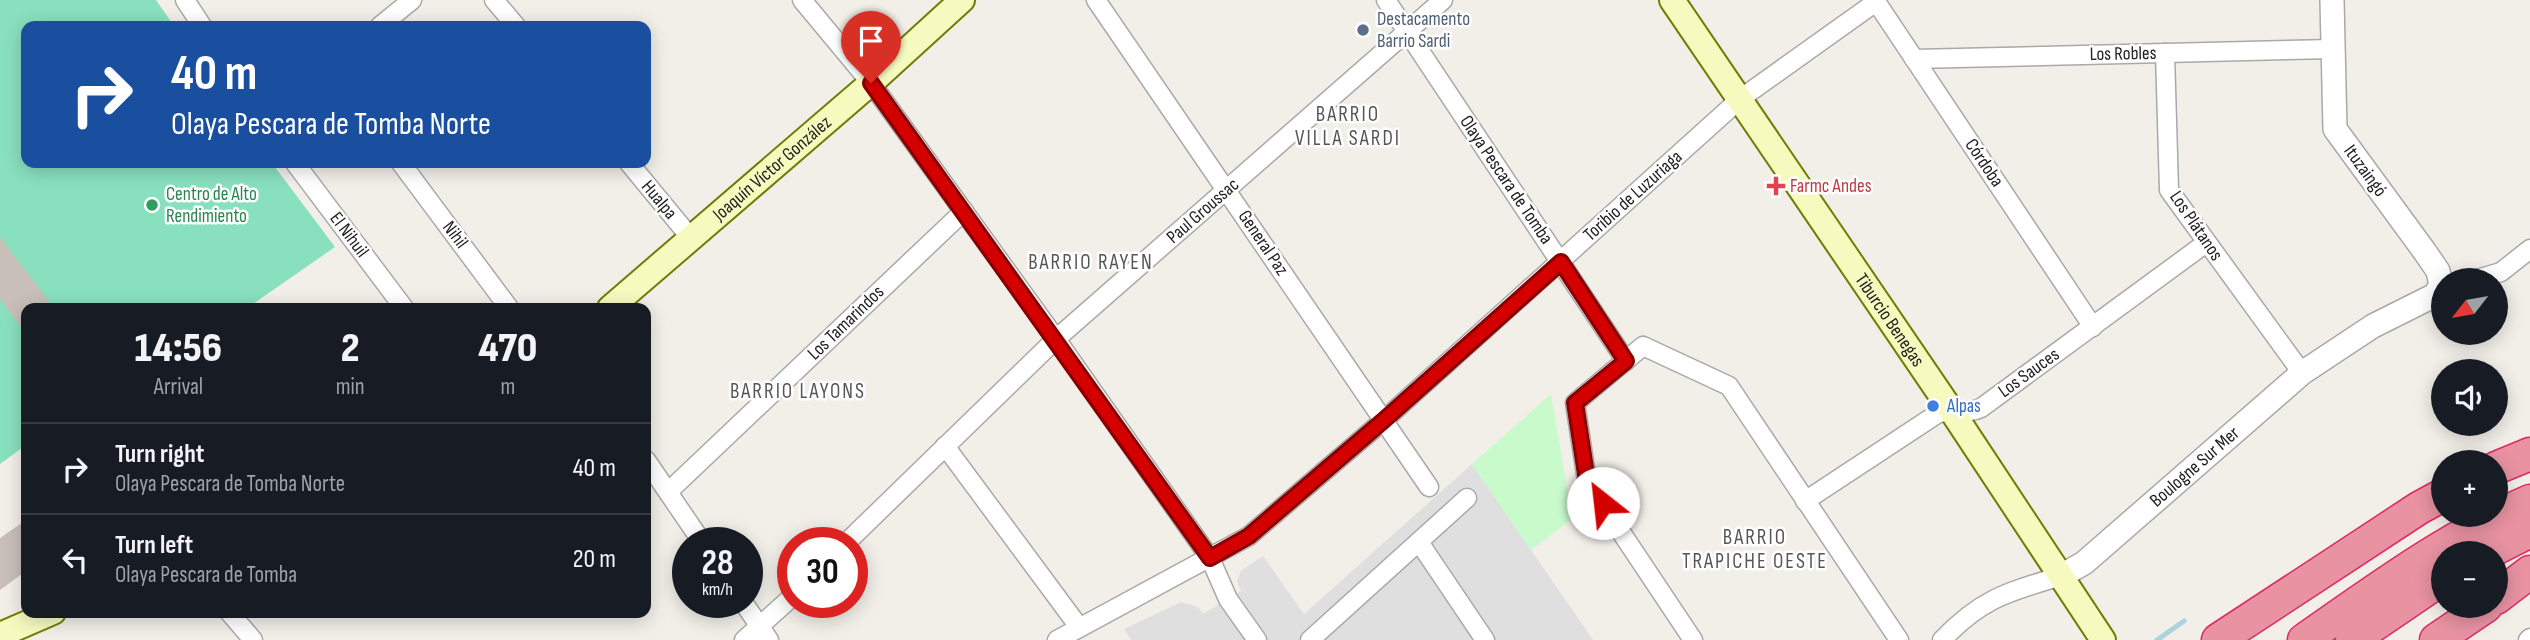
<!DOCTYPE html>
<html lang="en">
<head>
<meta charset="utf-8">
<style>
  :root { --surface:#171b24; --page:#20242c; --text:#f1f3f6; --muted:#9ea1a6; --line:#363941 }
  body { margin:0; font-family:"Sofia Sans Condensed",sans-serif; background:var(--page); color:var(--text); height:100vh; display:flex; flex-direction:column; font-size:26px; white-space:nowrap }
  * { box-sizing:border-box; margin:0 }
  p { font-size:23px; color:var(--muted) }
  .icon { flex:none; width:38px; height:38px; fill:none; stroke:currentColor; stroke-width:2; stroke-linecap:round; stroke-linejoin:round }
  .map { position:relative; flex:1; overflow:hidden }
  .drawer { position:absolute; left:21px; top:303px; width:630px; height:315px; display:flex; flex-direction:column; background:var(--surface); border-radius:14px; box-shadow:0 4px 18px #0003 }
  .drawer>* { flex:none }
  .hud { position:absolute; left:21px; top:21px; width:630px; height:147px; border-radius:14px; box-shadow:0 4px 18px #0003; background:#1a4fa0; color:#fff; overflow:hidden }
  .needle { width:46px; rotate:239deg }
  .buttons { position:absolute; left:2431px; top:268px; display:grid; gap:14px }
  .buttons a { display:grid; place-items:center; width:77px; height:77px; border-radius:50%; background:var(--surface); box-shadow:0 4px 18px #0003; font-size:35px }
  .speed { position:absolute; left:672px; top:527px; display:flex; gap:14px; font-size:35px; font-weight:700; text-align:center }
  .speed>* { display:grid; place-content:center; width:91px; height:91px; border-radius:50%; background:var(--surface); box-shadow:0 4px 18px #0003; line-height:1 }
  .speed small { font-size:18px; font-weight:400 }
  .speed .limit { border:10px solid #d22; background:#fff; color:#111 }
  .pin { position:absolute; display:grid; place-items:center; width:60px; height:60px; color:#fff; margin:-72px -30px; border-radius:50% 50% 50% 0; rotate:-45deg; box-shadow:0 0 7px #0007 }
  .pin .icon { rotate:45deg }
  .me { position:absolute; width:77px; margin:-38px; rotate:331deg; stroke-linejoin:round; filter:drop-shadow(0 0 5px #0008) }
  .turn { display:flex; align-items:center; gap:24px; height:147px; padding:0 35px; font-size:32px }
  .turn .icon { width:91px; height:91px; stroke-width:2.5 }
  .turn b { display:block; font-size:49px; line-height:60px }
  .eta { display:flex; justify-content:space-evenly; align-items:center; height:119px; text-align:center }
  .eta b { font-size:42px; font-weight:800; line-height:49px }
  ul { padding:0; list-style:none }
  li { display:flex; align-items:center; gap:21px; height:91px; padding:0 35px; border-top:2px solid var(--line) }
  li div { flex:1 }
  li b { display:block; font-size:26px }
  li em { font-style:normal }
  .map>svg:first-child { display:block }
  .residential { fill:#e0dfdf }
  .park { fill:#c8facc }
  .pitch { fill:#88e0be }
  .lines { fill:none; stroke-linecap:round; stroke-linejoin:round }
  .stream { stroke:#aad3df; stroke-width:5 }
  .building { fill:#c7bfb8 }
  .minor-casing { stroke:#a9a9a9; stroke-width:21 }
  .tertiary-casing { stroke:#a9a9a9; stroke-width:26 }
  .secondary-casing { stroke:#707d05; stroke-width:28 }
  .motorway-casing { stroke:#dc2a67; stroke-width:35 }
  .minor { stroke:#fff; stroke-width:18 }
  .tertiary { stroke:#fff; stroke-width:23 }
  .secondary { stroke:#f7fabf; stroke-width:24 }
  .motorway { stroke:#e892a2; stroke-width:32 }
  .route-casing { stroke:#8a0000; stroke-width:18 }
  .route { stroke:#d40000; stroke-width:12 }
  .service-dot { fill:#5c6f8a; stroke:#fff; stroke-width:2.5 }
  .health-dot { fill:#e0444e; stroke:#fff; stroke-width:2.5 }
  .leisure-dot { fill:#2e9e5b; stroke:#fff; stroke-width:2.5 }
  .shop-dot { fill:#3f7fe0; stroke:#fff; stroke-width:2.5 }
  .labels { text-anchor:middle; dominant-baseline:central; stroke-width:5; stroke-linejoin:round; paint-order:stroke }
  .service-label { font-size:19px; fill:#4e5e75; stroke:#fff; text-anchor:start }
  .street-label { font-size:19px; fill:#222; stroke:#fff }
  .health-label { font-size:19px; fill:#be3a42; stroke:#fff; text-anchor:start }
  .leisure-label { font-size:19px; fill:#27864d; stroke:#fff; text-anchor:start }
  .shop-label { font-size:19px; fill:#366cbe; stroke:#fff; text-anchor:start }
  .neighbourhood-label { font-size:21px; letter-spacing:2px; fill:#555; stroke:#fff }
</style>
</head>
<body>
<div class="map">
<svg width="2530" height="640" viewBox="0 0 2530 640">
  <rect width="100%" height="100%" fill="#f2efe9"/>
  <polygon class="residential" points="1472,464 1593,640 1131,640 1124,629 1181,602 1198,607 1203,614 1241,591 1237,582 1241,571 1263,556 1304,614"/>
  <polygon class="park" points="1551,394 1568,494 1580,513 1531,550 1472,464"/>
  <polygon class="pitch" points="0,0 156,0 174,26 26,26 26,163 272,163 335,247 247,308 26,308 26,445 0,464"/>
  <g class="lines">
    <polyline class="stream" points="2157,640 2184,621"/>
  </g>
  <g class="building">
    <polygon points="0,237 54,308 26,308 26,334 0,299"/>
    <polygon points="26,520 26,571 0,590 0,538"/>
  </g>
  <g class="lines">
    <defs>
      <g id="minor">
        <polyline points="185,0 202,26"/>
        <polyline points="494,0 516,26"/>
        <polyline points="802,0 871,83 1056,339 1210,558 1228,599 1257,640"/>
        <polyline points="1096,0 1429,487"/>
        <polyline points="1386,0 1626,361"/>
        <polyline points="1875,0 2093,327"/>
        <polyline points="380,26 412,0"/>
        <polyline points="2165,53 2169,190 2302,373"/>
        <polyline points="1914,59 2333,49"/>
        <polyline points="295,163 404,308"/>
        <polyline points="401,163 509,308"/>
        <polyline points="629,163 690,237"/>
        <polyline points="2474,280 2501,272 2530,249"/>
        <polyline points="945,446 1079,627"/>
        <polyline points="646,460 702,542"/>
        <polyline points="668,492 964,211"/>
        <path d="M1805,501L1937,414C1952,408 1967,415 1981,408L2206,243"/>
        <polyline points="847,542 1056,339 1443,0"/>
        <polyline points="1419,542 1485,640"/>
        <polyline points="743,602 769,640"/>
        <polyline points="229,612 253,640"/>
        <polyline points="744,640 793,596"/>
        <polyline points="1057,640 1249,536 1384,420 1740,99 1876,2"/>
        <polyline points="1310,640 1467,498"/>
        <polyline points="1693,640 1587,481 1575,403 1643,346 1729,386 1899,640"/>
        <path d="M1942,640C1982,598 2008,592 2061,576"/>
        <polyline points="2528,640 2530,638"/>
      </g>
      <g id="tertiary">
        <path id="s1" d="M2061,576L2084,563L2302,373L2373,326L2435,295L2441,285L2438,271L2425,252L2335,129L2332,0"/>
      </g>
      <g id="secondary">
        <path id="s2" d="M1672,0L1951,410L2103,640"/>
        <path id="s3" d="M610,308L871,83L962,0"/>
        <polyline points="0,635 53,612"/>
      </g>
      <g id="motorway">
        <polyline points="2496,468 2530,454"/>
        <polyline points="2487,553 2530,531"/>
        <polyline points="2496,598 2530,572"/>
        <polyline points="2218,640 2419,508 2443,495"/>
        <path d="M2304,640C2376,590 2449,536 2530,501"/>
        <polyline points="2352,640 2443,578"/>
        <polyline points="2436,640 2486,606"/>
      </g>
    </defs>
    <use href="#minor" class="minor-casing"/>
    <use href="#tertiary" class="tertiary-casing"/>
    <use href="#secondary" class="secondary-casing"/>
    <use href="#motorway" class="motorway-casing"/>
    <use href="#minor" class="minor"/>
    <use href="#tertiary" class="tertiary"/>
    <use href="#secondary" class="secondary"/>
    <use href="#motorway" class="motorway"/>
  </g>
  <g class="lines">
    <defs>
      <polyline id="route" points="871,83 1210,558 1249,536 1384,420 1561,262 1626,361 1575,403 1587,481 1603,503"/>
    </defs>
    <use href="#route" class="route-casing"/>
    <use href="#route" class="route"/>
  </g>
  <circle class="service-dot" cx="1363" cy="30" r="7"/>
  <path class="health-dot" d="M1772.5 175.5h7v7h7v7h-7v7h-7v-7h-7v-7h7z"/>
  <circle class="leisure-dot" cx="152" cy="205" r="7"/>
  <circle class="shop-dot" cx="1933" cy="406" r="7"/>
  <g class="labels">
    <g class="service-label">
      <text x="1377" y="19">Destacamento<tspan x="1377" dy="22">Barrio Sardi</tspan></text>
    </g>
    <g class="street-label">
      <text transform="translate(2123 54) rotate(-1)">Los Robles</text>
      <text transform="translate(1984 163) rotate(56)">Córdoba</text>
      <text stroke="none"><textPath href="#s3" startOffset="214">Joaquín Víctor González</textPath></text>
      <text transform="translate(2365 171) rotate(54)">Ituzaingó</text>
      <text transform="translate(1506 180) rotate(56)">Olaya Pescara de Tomba</text>
      <text transform="translate(1633 196) rotate(-42)">Toribio de Luzuriaga</text>
      <text transform="translate(659 200) rotate(50)">Hualpa</text>
      <text transform="translate(1203 211) rotate(-41)">Paul Groussac</text>
      <text transform="translate(2196 226) rotate(56)">Los Plátanos</text>
      <text transform="translate(349 235) rotate(53)">El Nihuil</text>
      <text transform="translate(455 235) rotate(53)">Nihil</text>
      <text transform="translate(1263 243) rotate(56)">General Paz</text>
      <text stroke="none"><textPath href="#s2" startOffset="387">Tiburcio Benegas</textPath></text>
      <text transform="translate(846 323) rotate(-44)">Los Tamarindos</text>
      <text transform="translate(2029 373) rotate(-36)">Los Sauces</text>
      <text stroke="none"><textPath href="#s1" startOffset="173">Boulogne Sur Mer</textPath></text>
    </g>
    <g class="health-label">
      <text x="1790" y="186">Farmc Andes</text>
    </g>
    <g class="leisure-label">
      <text x="166" y="194">Centro de Alto<tspan x="166" dy="22">Rendimiento</tspan></text>
    </g>
    <g class="shop-label">
      <text x="1947" y="406">Alpas</text>
    </g>
    <g class="neighbourhood-label">
      <text x="1348" y="114">BARRIO<tspan x="1348" dy="24">VILLA SARDI</tspan></text>
      <text x="1091" y="262">BARRIO RAYEN</text>
      <text x="798" y="391">BARRIO LAYONS</text>
      <text x="1755" y="537">BARRIO<tspan x="1755" dy="24">TRAPICHE OESTE</tspan></text>
    </g>
  </g>
</svg>
<div class="buttons">
<a><svg class="needle" viewBox="-14 -14 28 28"><path d="M0-13l5 13h-10z" fill="#e53935"/><path d="M0 13l5-13h-10z" fill="#9ea1a6"/></svg></a>
<a><svg class="icon" aria-label="sound" viewBox="0 0 24 24"><path d="M4 9h4l5-4v14l-5-4H4zM17 9q2 3 0 6"/></svg></a>
<a>+</a>
<a>−</a>
</div>
<div class="speed"><div>28<small>km/h</small></div><div class="limit">30</div></div>
<div class="pin" style="left:871px;top:83px;background:#d93025"><svg class="icon" aria-label="arrive" viewBox="0 0 24 24"><path d="M6 21V4h12l-3 4 3 4H6"/></svg></div>
<svg class="me" style="left:1603px;top:503px" viewBox="-20 -20 40 40"><circle r="19" fill="#fff"/><path d="M0-13L10 11 0 6-10 11z" fill="#d40000"/></svg>
<div class="hud">
<div class="turn"><svg class="icon" aria-label="right" viewBox="0 0 24 24"><path d="M7 20v-9h11M14 6l5 5-5 5"/></svg><div><b>40 m</b>Olaya Pescara de Tomba Norte</div></div>
</div>
<section class="drawer">
<div class="eta">
<div><b>14:56</b><p>Arrival</p></div>
<div><b>2</b><p>min</p></div>
<div><b>470</b><p>m</p></div>
</div>
<ul>
<li><svg class="icon" aria-label="right" viewBox="0 0 24 24"><path d="M7 20v-9h11M14 6l5 5-5 5"/></svg><div><b>Turn right</b><p>Olaya Pescara de Tomba Norte</p></div><em>40 m</em></li>
<li><svg class="icon" aria-label="left" viewBox="0 0 24 24"><path d="M17 20v-9H6M10 6l-5 5 5 5"/></svg><div><b>Turn left</b><p>Olaya Pescara de Tomba</p></div><em>20 m</em></li>
</ul>
</section>
</div>
</body>
</html>
